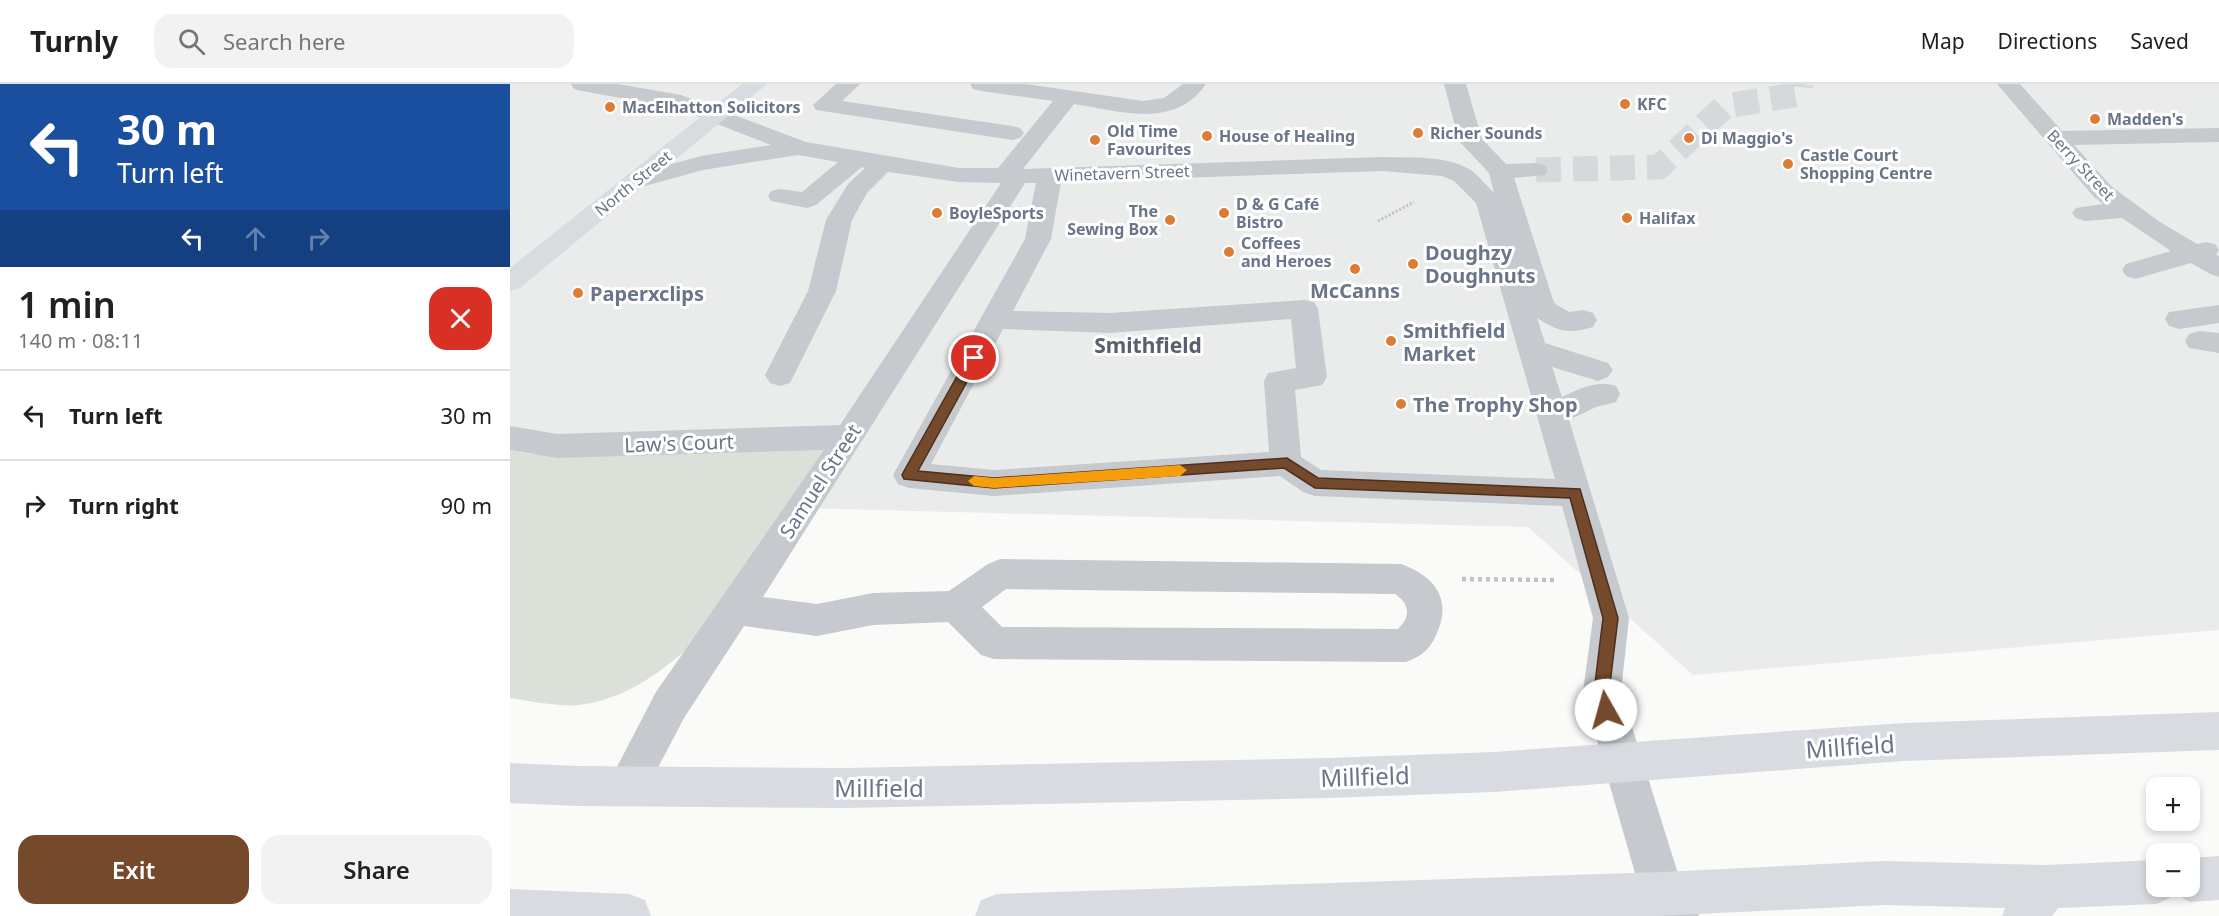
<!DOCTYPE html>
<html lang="en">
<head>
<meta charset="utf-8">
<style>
  :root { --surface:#fff; --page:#f2f2f2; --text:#202124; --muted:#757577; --line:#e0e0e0; --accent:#754a2c }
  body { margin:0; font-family:"Noto Sans",sans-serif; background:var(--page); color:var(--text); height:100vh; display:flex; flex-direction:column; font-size:22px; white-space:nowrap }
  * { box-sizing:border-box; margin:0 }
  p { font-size:20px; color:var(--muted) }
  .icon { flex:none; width:33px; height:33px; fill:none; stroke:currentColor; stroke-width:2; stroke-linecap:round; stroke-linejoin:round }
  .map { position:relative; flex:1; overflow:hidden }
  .panel { display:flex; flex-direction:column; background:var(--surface); width:510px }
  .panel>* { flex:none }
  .hud { background:#1a4fa0; color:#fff; overflow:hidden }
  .fabs { position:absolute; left:1636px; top:693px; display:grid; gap:12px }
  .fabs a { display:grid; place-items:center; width:54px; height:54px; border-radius:12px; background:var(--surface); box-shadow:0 3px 9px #0003; font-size:30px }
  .pin { position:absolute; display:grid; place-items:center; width:51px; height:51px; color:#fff; margin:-26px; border:3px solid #fff; border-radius:50%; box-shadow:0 2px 6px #0007 }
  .me { position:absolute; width:66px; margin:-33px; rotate:353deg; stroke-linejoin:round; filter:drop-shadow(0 0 4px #0008) }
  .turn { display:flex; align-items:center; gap:21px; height:126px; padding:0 18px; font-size:27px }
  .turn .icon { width:78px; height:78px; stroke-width:2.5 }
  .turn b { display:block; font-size:42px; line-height:51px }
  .lanes { display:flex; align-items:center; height:57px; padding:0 18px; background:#0003; justify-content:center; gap:30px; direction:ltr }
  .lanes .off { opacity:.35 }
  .round { display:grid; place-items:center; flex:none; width:63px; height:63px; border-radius:18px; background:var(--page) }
  .head { display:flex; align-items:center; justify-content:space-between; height:102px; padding:0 18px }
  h1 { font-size:36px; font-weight:600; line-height:45px }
  .primary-button { display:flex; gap:12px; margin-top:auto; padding:12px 18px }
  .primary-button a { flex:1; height:69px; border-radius:18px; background:var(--accent); color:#fff; font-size:24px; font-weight:600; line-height:69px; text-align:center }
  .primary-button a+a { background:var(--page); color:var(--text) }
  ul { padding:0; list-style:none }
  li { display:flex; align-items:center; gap:18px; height:90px; padding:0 18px; border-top:2px solid var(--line) }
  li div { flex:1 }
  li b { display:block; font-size:22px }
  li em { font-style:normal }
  header { display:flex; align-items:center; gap:36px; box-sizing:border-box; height:84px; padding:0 30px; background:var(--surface); border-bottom:2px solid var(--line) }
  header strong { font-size:28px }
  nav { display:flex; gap:33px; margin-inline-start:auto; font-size:21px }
  .search { width:420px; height:54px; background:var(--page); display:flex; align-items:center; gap:15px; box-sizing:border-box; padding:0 21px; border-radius:18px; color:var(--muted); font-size:22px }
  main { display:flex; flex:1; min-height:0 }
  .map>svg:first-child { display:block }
  .built { fill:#eaebeb }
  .green { fill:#dbe1d9 }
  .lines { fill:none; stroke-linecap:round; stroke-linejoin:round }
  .minor-tunnel { stroke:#d6d9dc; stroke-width:25; stroke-dasharray:25 12; stroke-linecap:butt }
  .path-far1 { stroke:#c0c1c4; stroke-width:3; stroke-dasharray:2 2; stroke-linecap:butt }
  .path { stroke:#c0c1c4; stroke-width:4.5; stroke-dasharray:4 4; stroke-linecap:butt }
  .minor { fill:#c6c9cd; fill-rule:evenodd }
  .major { fill:#d8dbe0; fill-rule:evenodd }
  .route { fill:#754a2c; stroke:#4c301d; stroke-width:1.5 }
  .slow { fill:#f59e0b }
  .poi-dot { fill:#dd7d35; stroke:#fff; stroke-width:2 }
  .labels { text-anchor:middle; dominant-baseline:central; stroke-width:6; stroke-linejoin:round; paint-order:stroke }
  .far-poi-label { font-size:16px; font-weight:bold; fill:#6a7588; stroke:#fff; text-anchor:start }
  .far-street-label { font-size:16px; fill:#6a7588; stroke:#fff }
  .poi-label { font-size:20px; font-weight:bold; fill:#6a7588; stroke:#fff; text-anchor:start }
  .street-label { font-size:20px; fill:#6a7588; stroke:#fff }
  .neighbourhood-label { font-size:21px; font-weight:bold; fill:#58606d; stroke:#fff }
  .near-street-label { font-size:24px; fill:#6a7588; stroke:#fff }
</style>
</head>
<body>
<header>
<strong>Turnly</strong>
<div class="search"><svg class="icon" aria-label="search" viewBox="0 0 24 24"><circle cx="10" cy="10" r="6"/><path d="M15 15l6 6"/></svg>Search here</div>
<nav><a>Map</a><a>Directions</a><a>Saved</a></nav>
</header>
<main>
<section class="panel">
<div class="hud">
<div class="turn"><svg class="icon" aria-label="left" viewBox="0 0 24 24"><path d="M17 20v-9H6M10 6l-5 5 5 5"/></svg><div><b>30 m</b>Turn left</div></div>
<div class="lanes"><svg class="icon" aria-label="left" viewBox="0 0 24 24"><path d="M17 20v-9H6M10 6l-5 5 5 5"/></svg><svg class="icon off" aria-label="ahead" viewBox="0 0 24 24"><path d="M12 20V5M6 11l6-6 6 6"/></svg><svg class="icon off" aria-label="right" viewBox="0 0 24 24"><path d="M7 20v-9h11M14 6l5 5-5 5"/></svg></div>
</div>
<div class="head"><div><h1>1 min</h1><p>140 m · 08:11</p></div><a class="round" style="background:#d93025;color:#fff"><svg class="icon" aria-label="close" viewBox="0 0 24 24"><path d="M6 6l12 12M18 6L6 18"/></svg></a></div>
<ul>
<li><svg class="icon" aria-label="left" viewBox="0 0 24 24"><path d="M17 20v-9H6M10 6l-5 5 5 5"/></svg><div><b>Turn left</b></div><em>30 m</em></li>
<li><svg class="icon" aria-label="right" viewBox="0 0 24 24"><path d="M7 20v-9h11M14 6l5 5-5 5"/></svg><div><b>Turn right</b></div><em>90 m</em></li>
</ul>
<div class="primary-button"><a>Exit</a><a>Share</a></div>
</section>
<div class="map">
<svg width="1709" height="832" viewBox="0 0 1709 832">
  <rect width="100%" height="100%" fill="#fafaf8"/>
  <polygon class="built" points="0,0 1709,0 1709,546 1183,591 1018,443 293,424 0,352"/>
  <path class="green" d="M319,363L178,564C148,591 112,616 69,621C50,623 19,617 0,614V366L21,370Z"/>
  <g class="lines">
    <polyline class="minor-tunnel" points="1026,86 1149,83 1215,22 1290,10 1291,0"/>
    <polyline class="path-far1" points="868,137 904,118"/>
    <polyline class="path" points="952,495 1044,496"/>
    <g class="minor">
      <path d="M61,0H108L171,11L296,58L449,84H488L543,17L471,7L463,5L460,0H516L633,17L654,14L673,0H696C664,46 610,27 564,20L513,85L872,73C900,74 936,71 961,86C969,92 977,102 984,109L979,89L949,57L934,0H956L972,55L996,80L1026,79L1035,81L1038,86L1035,91L1004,94L1044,219L1059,228L1073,226L1083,229L1087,236L1083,243C1058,250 1049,248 1027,234L1035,259L1098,279L1103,286L1098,293L1088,297L1042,283L1052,313C1069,305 1086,296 1106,302L1110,310L1106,318L1086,323L1059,336L1119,534L1111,608L1171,799L1189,832H1142L1131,810L1073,608L1083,534L1052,422L805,412L793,408L770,392L484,412L399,404L388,400L383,391L515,155L526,99H515L253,513L307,520L363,509L439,507L478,480L490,475L891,480C925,492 943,516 926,551C920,566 910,573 896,578L484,575L471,571L438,538L363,541L307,552L234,542L174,634L131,716L117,722L103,716L97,702L146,608L314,366L47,374L0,366V342L47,350L330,341L491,99L449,98L378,88L357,109L342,136L326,207L280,299L270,302L260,299L255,291L298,207L316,136L338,100L355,84L352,83L306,121L297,124L261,117L258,112L261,107L270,105L292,108L328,78L288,71L193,86L124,105L115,103L112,98L115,93L191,72L261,61L166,24L72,7L64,5ZM872,87L932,92L944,97L966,119L1045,395L811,386L791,373L785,306L812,301L817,293L808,225L804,218L794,216L600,229L503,227L541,155L551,98ZM781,235L786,284L758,289L754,297L759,368L484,386L421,380L493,245L600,249ZM496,505L885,510C900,520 901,533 888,545L492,543L472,523Z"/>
      <polygon points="326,0 350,0 332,17 502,42 510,44 514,49 510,54 502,56 306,26 303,21"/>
      <polygon points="1487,0 1510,0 1552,47 1709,44 1709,58 1564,61 1602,103 1650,138 1687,160 1696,158 1705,160 1709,166 1706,171 1709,172 1709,193 1700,190 1681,179 1625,195 1616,192 1612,186 1616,180 1661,167 1612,134 1575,137 1566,134 1562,129 1566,124 1593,120 1584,113"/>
      <polygon points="1709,221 1709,239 1669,245 1659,242 1655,235 1659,228"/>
      <polygon points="1689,247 1709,249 1709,269 1679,264 1675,257 1679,250"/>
    </g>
    <g class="major">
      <polygon points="232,0 257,0 10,204 0,207 0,184"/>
      <polygon points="1709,628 1709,666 1393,677 984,708 818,714 335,724 67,722 0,719 0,679 67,682 335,684 818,674 984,668 1393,639"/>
      <polygon points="1709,772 1709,816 1680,818 1664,809 1662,813 1647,820 1548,824 1542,832 1492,832 1495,824 1374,821 1147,832 465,832 471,816 487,810 1153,788 1374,777 1537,781 1647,776 1647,802 1680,802 1680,774"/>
      <polygon points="0,805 119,810 135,816 141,832 0,832"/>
    </g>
  </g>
  <polygon class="route" points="464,270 470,274 408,387 484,394 777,374 808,394 1070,405 1108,534 1099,608 1104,626 1102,631 1096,633 1091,631 1084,608 1093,534 1060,414 805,404 774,384 484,404 394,395 392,391 394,387 459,271"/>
  <polygon class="slow" points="670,381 677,386 670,392 484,404 464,402 458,397 464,392 484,394"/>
  <g class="poi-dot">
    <circle cx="1115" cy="20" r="6"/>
    <circle cx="100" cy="23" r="6"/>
    <circle cx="1585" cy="35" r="6"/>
    <circle cx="908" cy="49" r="6"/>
    <circle cx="697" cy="52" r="6"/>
    <circle cx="1179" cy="54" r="6"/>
    <circle cx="585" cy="56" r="6"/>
    <circle cx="1278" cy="80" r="6"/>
    <circle cx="427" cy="129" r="6"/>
    <circle cx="714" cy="129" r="6"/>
    <circle cx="1117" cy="134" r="6"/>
    <circle cx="660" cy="136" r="6"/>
    <circle cx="719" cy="168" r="6"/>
    <circle cx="903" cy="180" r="6"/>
    <circle cx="845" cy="185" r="6"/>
    <circle cx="68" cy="209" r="6"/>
    <circle cx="881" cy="257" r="6"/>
    <circle cx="891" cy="320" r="6"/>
  </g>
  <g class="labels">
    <g class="far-poi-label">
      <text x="1127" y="20">KFC</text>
      <text x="112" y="23">MacElhatton Solicitors</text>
      <text x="1597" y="35">Madden's</text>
      <text x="597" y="47">Old Time<tspan x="597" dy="18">Favourites</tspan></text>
      <text x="920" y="49">Richer Sounds</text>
      <text x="709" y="52">House of Healing</text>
      <text x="1191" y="54">Di Maggio's</text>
      <text x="1290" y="71">Castle Court<tspan x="1290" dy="18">Shopping Centre</tspan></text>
      <text x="726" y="120">D &amp; G Café<tspan x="726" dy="18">Bistro</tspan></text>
      <text x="648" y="127" text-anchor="end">The<tspan x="648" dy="18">Sewing Box</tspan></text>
      <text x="439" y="129">BoyleSports</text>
      <text x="1129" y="134">Halifax</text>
      <text x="731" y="159">Coffees<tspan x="731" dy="18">and Heroes</tspan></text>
    </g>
    <g class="far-street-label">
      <text transform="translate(1571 81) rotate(47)">Berry Street</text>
      <text transform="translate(612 89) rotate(-2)">Winetavern Street</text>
      <text transform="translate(123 99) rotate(-39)">North Street</text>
    </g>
    <g class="poi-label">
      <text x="915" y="168">Doughzy<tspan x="915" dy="23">Doughnuts</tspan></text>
      <text x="845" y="206" text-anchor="middle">McCanns</text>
      <text x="80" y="209">Paperxclips</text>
      <text x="893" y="246">Smithfield<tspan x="893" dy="23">Market</tspan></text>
      <text x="903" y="320">The Trophy Shop</text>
    </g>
    <g class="street-label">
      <text transform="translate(169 359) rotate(-2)">Law's Court</text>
      <text transform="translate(310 397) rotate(-57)">Samuel Street</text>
    </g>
    <g class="neighbourhood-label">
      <text x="638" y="261">Smithfield</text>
    </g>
    <g class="near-street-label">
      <text transform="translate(1340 662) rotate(-4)">Millfield</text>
      <text transform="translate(855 692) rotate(-2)">Millfield</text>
      <text x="369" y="703">Millfield</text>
    </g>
  </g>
</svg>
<div class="fabs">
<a>+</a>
<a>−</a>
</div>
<div class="pin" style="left:464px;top:274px;background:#d93025"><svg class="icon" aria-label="arrive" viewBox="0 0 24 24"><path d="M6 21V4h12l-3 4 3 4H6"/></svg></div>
<svg class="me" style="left:1096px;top:626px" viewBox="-20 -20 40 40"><circle r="19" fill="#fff"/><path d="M0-13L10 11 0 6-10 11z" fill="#754a2c"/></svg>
</div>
</main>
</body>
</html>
